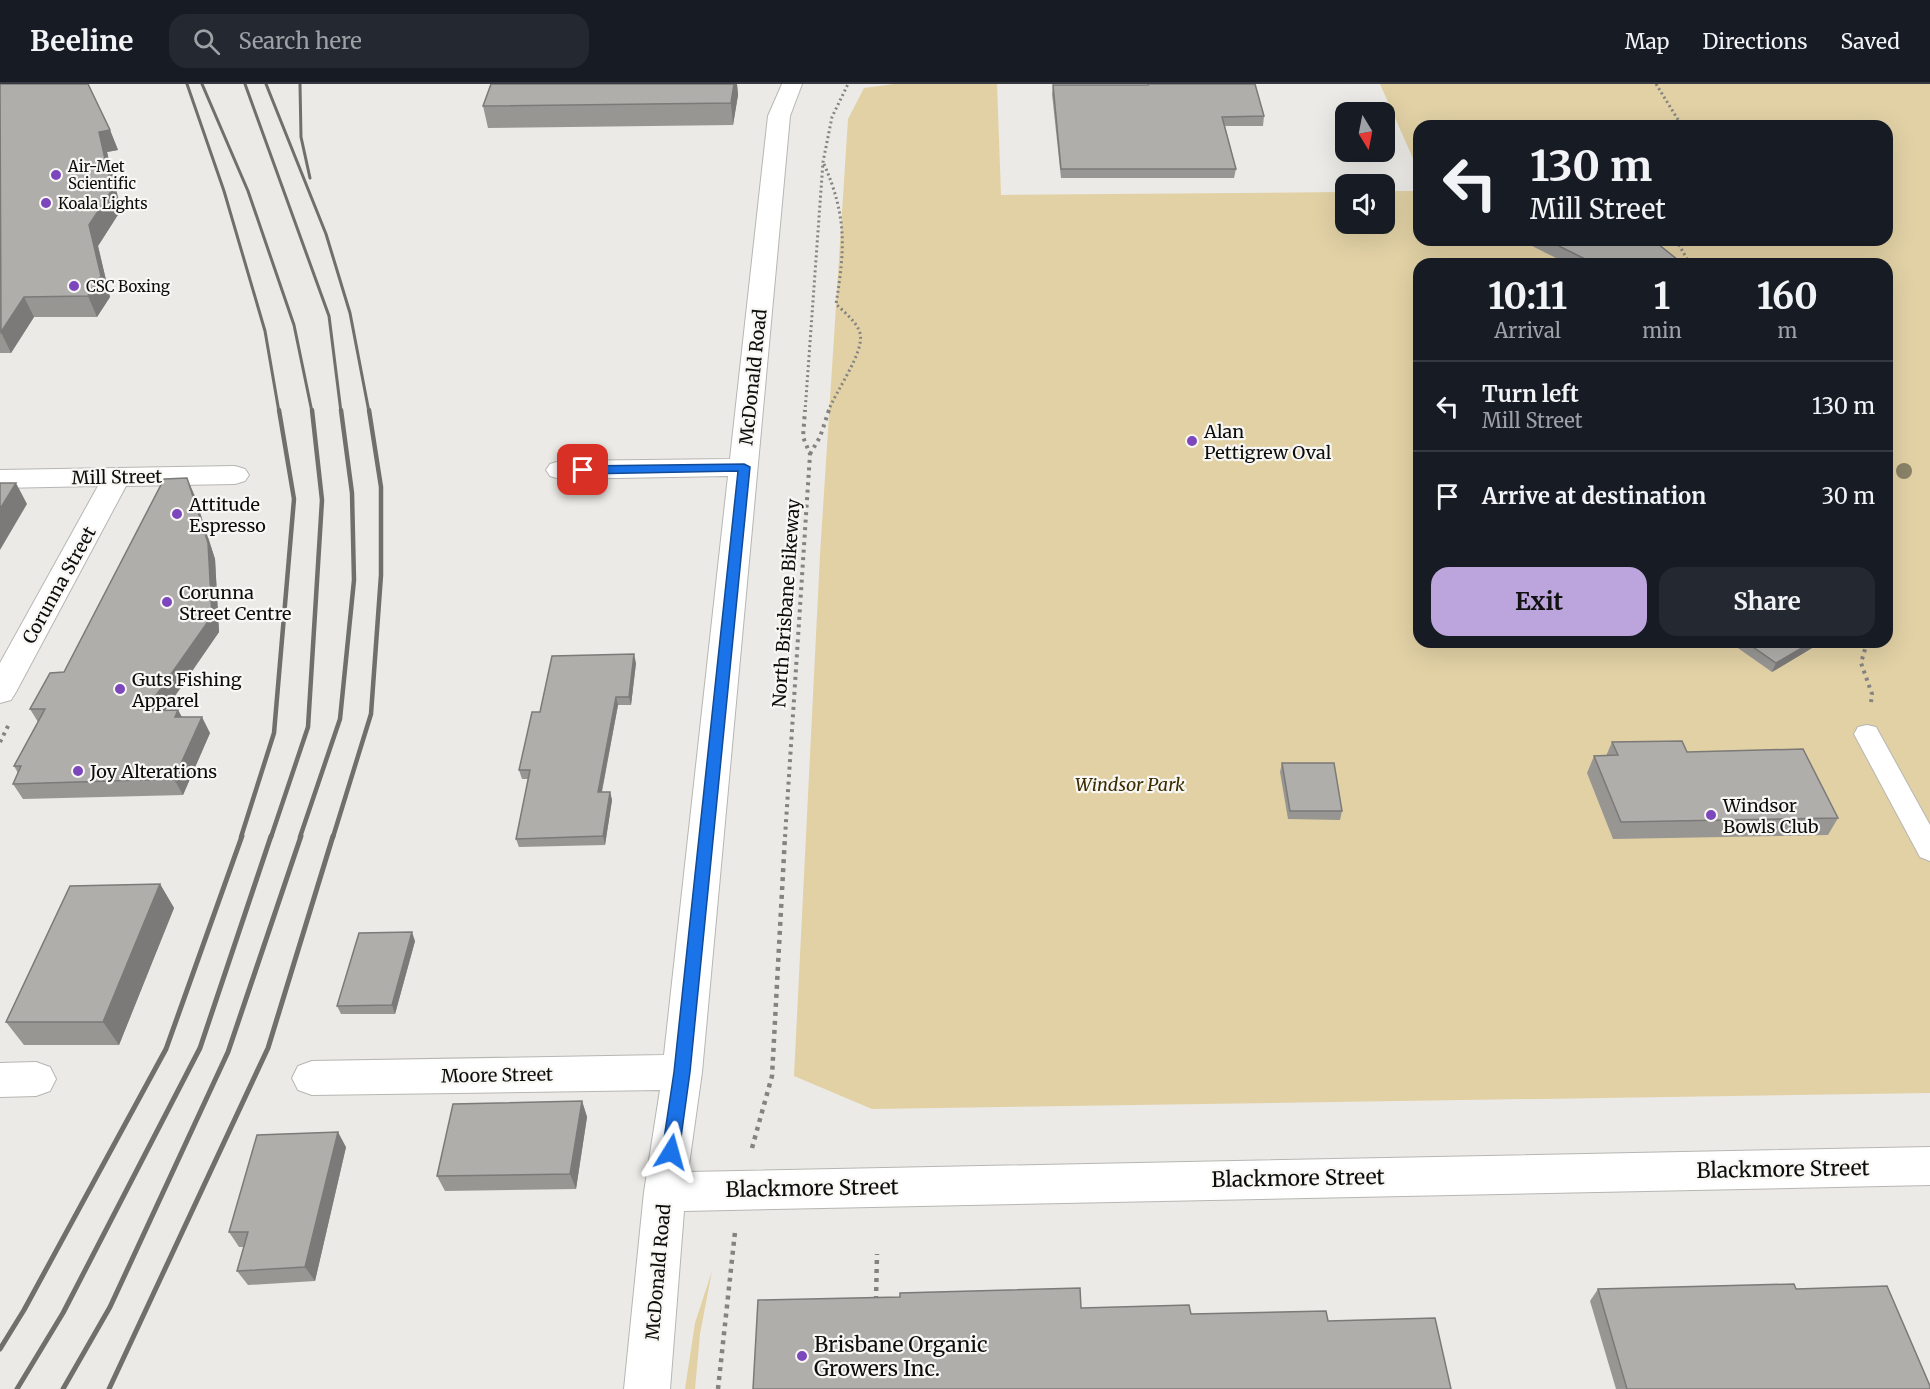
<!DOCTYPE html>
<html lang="en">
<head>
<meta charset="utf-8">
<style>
  :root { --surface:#171b24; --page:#242831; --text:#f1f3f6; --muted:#9ea1a6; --line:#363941; --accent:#bca5dc }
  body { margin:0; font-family:Merriweather,serif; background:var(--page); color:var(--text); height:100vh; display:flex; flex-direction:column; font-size:22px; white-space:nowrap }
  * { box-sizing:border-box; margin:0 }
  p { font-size:20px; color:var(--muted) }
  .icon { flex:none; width:33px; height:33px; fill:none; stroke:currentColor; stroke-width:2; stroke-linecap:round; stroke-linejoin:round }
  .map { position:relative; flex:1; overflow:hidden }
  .details { position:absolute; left:1413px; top:174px; width:480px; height:390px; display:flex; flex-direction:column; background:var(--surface); border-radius:18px; box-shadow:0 6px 24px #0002 }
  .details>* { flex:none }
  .top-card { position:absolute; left:1413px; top:36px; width:480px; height:126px; border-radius:18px; box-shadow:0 6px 24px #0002; background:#171b24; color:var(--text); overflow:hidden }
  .needle { width:39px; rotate:170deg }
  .controls { position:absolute; left:1335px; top:18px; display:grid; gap:12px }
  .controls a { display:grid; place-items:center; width:60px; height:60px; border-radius:12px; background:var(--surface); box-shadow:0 6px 24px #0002; font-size:30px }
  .pin { position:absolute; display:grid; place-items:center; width:51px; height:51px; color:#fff; margin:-26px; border-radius:12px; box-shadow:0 3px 9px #0006 }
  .me { position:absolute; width:66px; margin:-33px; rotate:8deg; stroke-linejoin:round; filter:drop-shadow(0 0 4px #0008) }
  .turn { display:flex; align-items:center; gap:21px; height:126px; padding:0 18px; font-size:27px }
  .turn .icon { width:78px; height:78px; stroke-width:2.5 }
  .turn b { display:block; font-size:42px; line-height:51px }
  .eta { display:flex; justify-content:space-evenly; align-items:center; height:102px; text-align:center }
  .eta b { font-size:36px; font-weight:700; line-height:42px }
  .primary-button { display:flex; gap:12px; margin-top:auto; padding:12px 18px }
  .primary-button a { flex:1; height:69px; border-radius:18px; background:var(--accent); color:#111; font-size:24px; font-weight:700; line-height:69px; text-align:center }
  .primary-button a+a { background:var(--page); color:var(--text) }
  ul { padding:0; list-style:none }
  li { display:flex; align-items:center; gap:18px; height:90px; padding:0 18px; border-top:2px solid var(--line) }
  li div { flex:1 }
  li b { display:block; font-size:22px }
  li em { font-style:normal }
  header { display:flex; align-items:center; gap:36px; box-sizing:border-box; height:84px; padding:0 30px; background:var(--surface); border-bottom:2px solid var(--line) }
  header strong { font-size:28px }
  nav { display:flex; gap:33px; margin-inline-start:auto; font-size:21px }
  .search { width:420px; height:54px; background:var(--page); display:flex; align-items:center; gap:15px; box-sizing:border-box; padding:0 21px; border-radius:18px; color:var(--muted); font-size:22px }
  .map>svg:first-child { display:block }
  .green { fill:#e2d1a5; fill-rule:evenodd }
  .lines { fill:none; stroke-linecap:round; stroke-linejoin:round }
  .lane-casing { stroke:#b7b6b3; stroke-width:2 }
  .street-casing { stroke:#b7b6b3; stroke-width:2 }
  .path-far2 { stroke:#838380; stroke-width:3; stroke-dasharray:2 3; stroke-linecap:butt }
  .path-far1 { stroke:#838380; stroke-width:4; stroke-dasharray:3 4.5; stroke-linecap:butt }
  .path { stroke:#838380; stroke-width:4.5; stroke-dasharray:4 5; stroke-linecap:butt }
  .lane { fill:#fff; fill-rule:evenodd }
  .street { fill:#fff; fill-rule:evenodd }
  .rail-far2 { stroke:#6f6f6c; stroke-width:3 }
  .rail-far1 { stroke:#6f6f6c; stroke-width:4.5 }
  .rail { stroke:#6f6f6c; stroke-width:5 }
  .tree { fill:#8a8268 }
  .wall { fill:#979693 }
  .shaded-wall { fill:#7b7a78 }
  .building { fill:#b0aeab; stroke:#7b7a78; stroke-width:1.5 }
  .route { fill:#1a73e8; stroke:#114b97; stroke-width:1.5 }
  .poi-dot { fill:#7c46bd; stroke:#f8f7f4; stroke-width:2 }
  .labels { text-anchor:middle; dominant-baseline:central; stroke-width:4.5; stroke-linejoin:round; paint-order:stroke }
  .far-poi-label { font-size:15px; fill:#0c0c0b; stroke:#f8f7f4; text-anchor:start }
  .street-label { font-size:18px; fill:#0c0c0b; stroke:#f8f7f4 }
  .poi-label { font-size:18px; fill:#0c0c0b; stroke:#f8f7f4; text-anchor:start }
  .park-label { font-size:18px; font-style:italic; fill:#3b2c00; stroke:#f8f7f4 }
  .near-street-label { font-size:21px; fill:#0c0c0b; stroke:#f8f7f4 }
  .near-poi-label { font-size:21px; fill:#0c0c0b; stroke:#f8f7f4; text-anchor:start }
</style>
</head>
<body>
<header>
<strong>Beeline</strong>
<div class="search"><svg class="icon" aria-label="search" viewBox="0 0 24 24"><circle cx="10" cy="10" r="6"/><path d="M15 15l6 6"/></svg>Search here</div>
<nav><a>Map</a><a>Directions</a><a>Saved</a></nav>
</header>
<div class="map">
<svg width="1930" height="1305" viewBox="0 0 1930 1305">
  <rect width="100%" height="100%" fill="#ebeae6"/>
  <g class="green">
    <path d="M894,0H997L1001,111L1345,108L1346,140H1384L1385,107H1419V156H1887V42H1419V88L1380,0H1930V1009L872,1025L794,992L820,471L848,35L864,4ZM1419,180H1887V558H1419Z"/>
    <polygon points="712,1187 700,1250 695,1305 685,1305 695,1239"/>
  </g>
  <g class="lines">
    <defs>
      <polygon id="lane" points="1867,641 1876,643 1930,741 1930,777 1920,773 1854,650 1858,643"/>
      <g id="street">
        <polygon points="782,0 802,0 790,32 702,988 688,1088 1930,1063 1930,1101 684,1127 670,1305 624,1305 644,1108 660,1006 312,1011 298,1006 292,994 298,982 312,977 664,971 728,392 560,395 550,392 546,386 550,380 560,377 730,375 768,32"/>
        <polygon points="235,382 245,385 249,391 245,397 235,400 126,402 16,608 11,616 0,619 0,579 98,402 0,404 0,386"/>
        <polygon points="36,978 50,983 56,995 50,1007 36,1012 0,1013 0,979"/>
      </g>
    </defs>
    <use href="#lane" class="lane-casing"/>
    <use href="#street" class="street-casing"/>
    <g class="path-far2">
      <polyline points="1656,0 1682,42"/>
      <path d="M824,80C847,133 845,164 836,220C844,228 857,238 860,249C865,268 835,308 828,328"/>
      <polyline points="1671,156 1679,161"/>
      <polyline points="1681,156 1679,161 1690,180"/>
      <polyline points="805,328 823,78 832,33 848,0"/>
    </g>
    <g class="path-far1">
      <polyline points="810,370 820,353 829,326"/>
      <polyline points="1867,558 1861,579 1872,610 1871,618"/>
      <polyline points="0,658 9,640"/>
      <polyline points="785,753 810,370 803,353 805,326"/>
    </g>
    <g class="path">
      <polyline points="752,1064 772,992 785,752"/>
      <polyline points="876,1216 877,1170"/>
      <polyline points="718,1305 735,1148"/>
    </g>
    <use href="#lane" class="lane"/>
    <use href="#street" class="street"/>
    <g class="rail-far2">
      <polyline points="187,0 224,107 265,247 279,328"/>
      <polyline points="202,0 248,107 294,241 312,328"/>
      <polyline points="245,0 329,232 341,328"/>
      <polyline points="266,0 326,150 350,229 369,328"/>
      <polyline points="300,0 301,53 310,94"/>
    </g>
    <g class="rail-far1">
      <polyline points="241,753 274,649 294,415 279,326"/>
      <polyline points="271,753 308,643 322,416 312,326"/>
      <polyline points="300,753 340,635 354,496 352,409 341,326"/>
      <polyline points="333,753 371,630 381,491 381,403 369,326"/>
    </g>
    <g class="rail">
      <polyline points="0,1265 24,1226 166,965 242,752"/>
      <polyline points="17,1305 63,1229 200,964 271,752"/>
      <polyline points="63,1305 110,1223 228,968 301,752"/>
      <polyline points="109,1305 268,964 333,752"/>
    </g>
  </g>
  <circle class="tree" cx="1904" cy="387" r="8"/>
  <g class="wall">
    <polygon points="0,0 110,46 118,66 107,68 121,126 98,162 110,213 97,233 34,233 11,269 0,269"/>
    <polygon points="491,0 737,0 738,11 733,41 488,44 483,22"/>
    <polygon points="1148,0 1255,0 1264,32 1263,42 1225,42 1236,85 1234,94 1061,94 1052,10 1053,1 1148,1"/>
    <polygon points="1520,156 1653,156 1683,180 1568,180"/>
    <polygon points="194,410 215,475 219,548 165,627 178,626 182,633 210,649 183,711 23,715 13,700 18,689 14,682 38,638 30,625 64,588"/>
    <polygon points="1737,558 1822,558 1772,588 1735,562"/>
    <polygon points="636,579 631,621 618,621 602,708 610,708 612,716 605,761 519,763 516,755 529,695 522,695 519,686 540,628"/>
    <polygon points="1612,658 1687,668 1838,734 1828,751 1613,755 1587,689 1594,672 1606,672"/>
    <polygon points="1282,679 1342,727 1340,736 1288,735 1280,688"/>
    <polygon points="160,800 174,824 119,961 24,961 6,938"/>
    <polygon points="415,857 395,930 341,930 337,922"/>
    <polygon points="582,1017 587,1033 576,1105 445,1107 437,1092"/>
    <polygon points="346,1063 315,1197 248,1201 237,1187 244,1163 239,1163 229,1148"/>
    <polygon points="1598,1205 1796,1205 1930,1305 1616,1305 1590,1217"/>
  </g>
  <g class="shaded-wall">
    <polygon points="734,0 737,0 738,11 733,41 731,19"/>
    <polygon points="110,46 118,66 107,68 121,126 98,162 110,213 97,233 88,212 89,141 99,48"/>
    <polygon points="24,213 34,233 11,269 1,248"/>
    <polygon points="187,394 194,410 215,475 219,548 153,643 145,627"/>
    <polygon points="16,399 27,420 0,466 0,425"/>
    <polygon points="1812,558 1822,558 1772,588 1776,579"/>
    <polygon points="634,570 636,579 631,621 629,613"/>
    <polygon points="616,613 618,621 600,716 598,708"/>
    <polygon points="178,626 186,642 175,633"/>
    <polygon points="202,633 210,649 183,711 174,695"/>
    <polygon points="610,708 612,716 605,761 603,752"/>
    <polygon points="160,800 174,824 119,961 103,938"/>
    <polygon points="412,848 415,857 395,930 392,921"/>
    <polygon points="582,1017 587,1033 576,1105 570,1090"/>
    <polygon points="338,1048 346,1063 315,1197 305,1183"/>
  </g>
  <g class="building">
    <polygon points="0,0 88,0 110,46 99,48 112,106 89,141 101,192 88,212 24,213 1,248"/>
    <polygon points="491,0 734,0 731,19 483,22"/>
    <polygon points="1148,0 1255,0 1264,32 1222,33 1236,85 1061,85 1053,1 1148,1"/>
    <polygon points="1547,156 1653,156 1683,180 1594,180 1589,177"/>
    <polygon points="187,394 208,459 212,532 145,627 178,626 175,633 202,633 174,695 13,700 21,682 14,682 45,625 30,625 50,589 64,588 164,395"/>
    <polygon points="0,399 16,399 0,425"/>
    <polygon points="1746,558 1812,558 1776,579"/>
    <polygon points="634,570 629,613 616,613 598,708 610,708 603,752 516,755 530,686 519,686 532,628 540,628 552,572"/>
    <polygon points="1682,657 1687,668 1803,665 1838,734 1621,738 1594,672 1618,671 1612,658"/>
    <polygon points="1282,679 1334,679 1342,727 1290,727"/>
    <polygon points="160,800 103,938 6,938 70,802"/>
    <polygon points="412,848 392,921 337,922 359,849"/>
    <polygon points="582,1017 570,1090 437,1092 453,1020"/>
    <polygon points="338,1048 305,1183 237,1187 248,1148 229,1148 257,1051"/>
    <polygon points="1794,1200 1796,1205 1887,1202 1930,1302 1930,1305 1627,1305 1598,1205"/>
    <polygon points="1080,1204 1081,1224 1189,1221 1191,1230 1326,1227 1328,1237 1435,1234 1451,1305 753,1305 758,1216 900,1213 900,1209"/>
  </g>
  <polygon class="route" points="744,380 750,383 690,988 679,1068 677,1073 671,1075 665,1073 662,1068 674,988 738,387 583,390 577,386 583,382"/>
  <g class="poi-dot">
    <circle cx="56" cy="91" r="6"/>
    <circle cx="46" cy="119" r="6"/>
    <circle cx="74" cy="202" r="6"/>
    <circle cx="1192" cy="357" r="6"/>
    <circle cx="177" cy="430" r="6"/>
    <circle cx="167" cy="518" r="6"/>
    <circle cx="120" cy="605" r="6"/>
    <circle cx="78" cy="687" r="6"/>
    <circle cx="1711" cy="731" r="6"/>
    <circle cx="802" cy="1272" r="6"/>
  </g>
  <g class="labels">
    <g class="far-poi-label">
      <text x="68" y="82">Air-Met<tspan x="68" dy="17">Scientific</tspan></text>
      <text x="58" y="119">Koala Lights</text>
      <text x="86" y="202">CSC Boxing</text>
    </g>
    <g class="street-label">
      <text transform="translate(753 293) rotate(-84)">McDonald Road</text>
      <text transform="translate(117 393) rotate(-1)">Mill Street</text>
      <text transform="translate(59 501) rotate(-61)">Corunna Street</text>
      <text transform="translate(786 519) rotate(-86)">North Brisbane Bikeway</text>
      <text transform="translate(497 991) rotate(-1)">Moore Street</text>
      <text transform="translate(658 1188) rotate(-85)">McDonald Road</text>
    </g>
    <g class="poi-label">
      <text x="1204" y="347">Alan<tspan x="1204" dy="21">Pettigrew Oval</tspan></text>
      <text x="189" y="420">Attitude<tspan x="189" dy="21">Espresso</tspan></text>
      <text x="179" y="508">Corunna<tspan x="179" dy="21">Street Centre</tspan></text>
      <text x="132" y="595">Guts Fishing<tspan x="132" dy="21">Apparel</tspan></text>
      <text x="90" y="687">Joy Alterations</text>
      <text x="1723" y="721">Windsor<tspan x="1723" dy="21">Bowls Club</tspan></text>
    </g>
    <g class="park-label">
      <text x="1130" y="700">Windsor Park</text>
    </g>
    <g class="near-street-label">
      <text transform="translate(1783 1085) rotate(-1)">Blackmore Street</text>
      <text transform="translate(1298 1094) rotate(-1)">Blackmore Street</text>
      <text transform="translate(812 1104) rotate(-1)">Blackmore Street</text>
    </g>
    <g class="near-poi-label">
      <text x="814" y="1260">Brisbane Organic<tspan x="814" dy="24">Growers Inc.</tspan></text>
    </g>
  </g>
</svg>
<div class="controls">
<a><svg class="needle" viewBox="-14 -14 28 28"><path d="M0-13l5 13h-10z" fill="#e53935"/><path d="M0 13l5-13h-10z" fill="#9ea1a6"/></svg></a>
<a><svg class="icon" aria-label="sound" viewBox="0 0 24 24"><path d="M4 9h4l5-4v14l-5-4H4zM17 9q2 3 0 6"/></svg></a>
</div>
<div class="pin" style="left:583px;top:386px;background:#d93025"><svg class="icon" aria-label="arrive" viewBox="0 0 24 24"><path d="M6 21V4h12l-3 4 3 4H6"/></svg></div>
<svg class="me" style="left:671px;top:1068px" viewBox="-20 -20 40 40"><path d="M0-17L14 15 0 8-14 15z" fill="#1a73e8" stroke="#fff" stroke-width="4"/></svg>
<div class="top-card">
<div class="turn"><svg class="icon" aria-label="left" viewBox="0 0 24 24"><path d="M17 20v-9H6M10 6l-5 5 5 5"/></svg><div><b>130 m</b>Mill Street</div></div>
</div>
<section class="details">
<div class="eta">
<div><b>10:11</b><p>Arrival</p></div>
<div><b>1</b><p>min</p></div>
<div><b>160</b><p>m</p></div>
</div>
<ul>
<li><svg class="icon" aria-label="left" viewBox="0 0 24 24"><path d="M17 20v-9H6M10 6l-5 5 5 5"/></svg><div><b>Turn left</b><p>Mill Street</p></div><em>130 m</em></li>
<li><svg class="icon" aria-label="arrive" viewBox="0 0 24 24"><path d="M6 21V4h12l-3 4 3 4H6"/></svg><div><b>Arrive at destination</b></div><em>30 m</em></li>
</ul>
<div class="primary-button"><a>Exit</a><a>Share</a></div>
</section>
</div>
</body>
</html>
